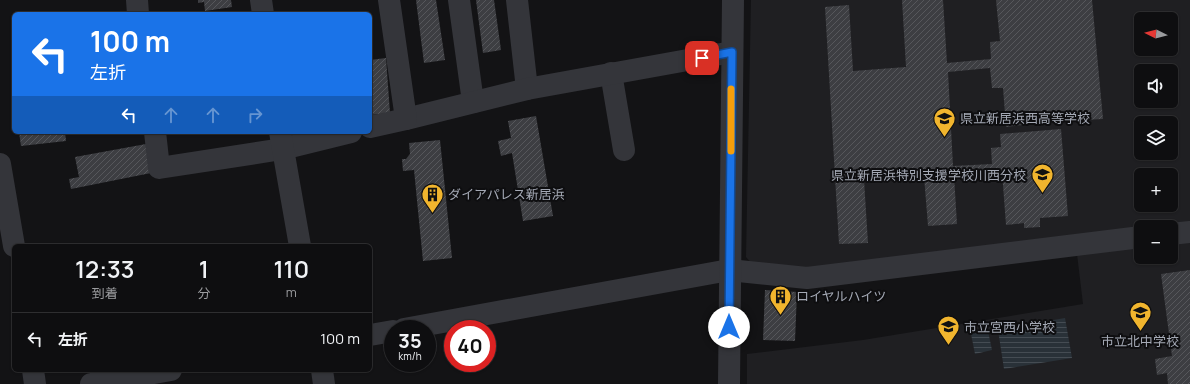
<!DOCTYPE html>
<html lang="ja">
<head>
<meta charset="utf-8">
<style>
  :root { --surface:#0e0e10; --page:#171719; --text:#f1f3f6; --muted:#9b9c9f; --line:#2e2e30 }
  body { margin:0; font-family:Manrope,"Noto Sans JP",sans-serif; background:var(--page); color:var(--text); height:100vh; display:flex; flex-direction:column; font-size:15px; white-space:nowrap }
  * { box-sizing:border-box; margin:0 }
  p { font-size:13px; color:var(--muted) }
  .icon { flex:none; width:22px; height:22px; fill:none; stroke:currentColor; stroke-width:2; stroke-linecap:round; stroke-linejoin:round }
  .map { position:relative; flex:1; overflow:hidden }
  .drawer { position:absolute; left:12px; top:244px; width:360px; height:128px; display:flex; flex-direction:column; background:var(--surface); border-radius:6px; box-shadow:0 1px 3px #0004,0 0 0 1px var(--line) }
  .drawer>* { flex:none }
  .hud { position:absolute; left:12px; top:12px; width:360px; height:122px; border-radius:6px; box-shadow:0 1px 3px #0004,0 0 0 1px var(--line); background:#1a73e8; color:#fff; overflow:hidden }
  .needle { width:26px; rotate:276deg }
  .tools { position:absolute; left:1134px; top:12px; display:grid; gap:8px }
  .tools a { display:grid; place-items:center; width:44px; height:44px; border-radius:6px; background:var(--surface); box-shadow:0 1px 3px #0004,0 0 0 1px var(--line); font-size:20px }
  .speed { position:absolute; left:384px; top:320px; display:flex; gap:8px; font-size:20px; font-weight:700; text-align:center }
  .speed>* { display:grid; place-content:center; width:52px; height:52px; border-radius:50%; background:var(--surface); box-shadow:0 1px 3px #0004,0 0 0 1px var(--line); line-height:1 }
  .speed small { font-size:10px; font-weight:400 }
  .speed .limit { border:6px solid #d22; background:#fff; color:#111 }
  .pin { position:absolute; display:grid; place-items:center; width:34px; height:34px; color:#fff; margin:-17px; border-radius:8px; box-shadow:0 2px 6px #0006 }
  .me { position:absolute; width:44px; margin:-22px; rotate:0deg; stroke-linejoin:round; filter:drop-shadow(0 0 3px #0008) }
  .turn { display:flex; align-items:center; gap:14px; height:84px; padding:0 12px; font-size:18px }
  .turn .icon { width:52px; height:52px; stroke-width:2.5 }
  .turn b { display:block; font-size:28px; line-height:34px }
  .lanes { display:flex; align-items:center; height:38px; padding:0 12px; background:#0003; justify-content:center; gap:20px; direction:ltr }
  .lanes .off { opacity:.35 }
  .eta { display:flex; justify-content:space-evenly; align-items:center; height:68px; text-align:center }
  .eta b { font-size:24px; font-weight:600; line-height:28px }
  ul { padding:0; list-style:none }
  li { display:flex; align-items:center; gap:12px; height:52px; padding:0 12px; border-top:1px solid var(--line) }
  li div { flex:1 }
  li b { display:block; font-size:15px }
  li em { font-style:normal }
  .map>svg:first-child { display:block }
  .built { fill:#1f1f22; fill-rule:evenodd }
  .water { fill:url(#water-rules) }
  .building { fill:url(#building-hatch) }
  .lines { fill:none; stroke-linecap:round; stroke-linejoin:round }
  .minor { stroke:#34353a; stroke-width:22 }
  .route-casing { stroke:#114b97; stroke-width:10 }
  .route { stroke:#1a73e8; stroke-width:7 }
  .slow { stroke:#f59e0b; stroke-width:7 }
  .labels { text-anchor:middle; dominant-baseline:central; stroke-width:4; stroke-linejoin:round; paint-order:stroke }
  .poi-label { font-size:13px; fill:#a4a9b5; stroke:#0e0e10; text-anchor:start }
</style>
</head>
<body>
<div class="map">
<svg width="1190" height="384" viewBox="0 0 1190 384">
  <defs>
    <pattern id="water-rules" width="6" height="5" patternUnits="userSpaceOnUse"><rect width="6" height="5" fill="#293138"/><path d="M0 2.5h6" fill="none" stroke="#454c53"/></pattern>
    <pattern id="building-hatch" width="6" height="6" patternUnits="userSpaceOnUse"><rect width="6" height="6" fill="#3d3e42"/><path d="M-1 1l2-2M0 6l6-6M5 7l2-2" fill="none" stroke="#56575b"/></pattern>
  </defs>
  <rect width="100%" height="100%" fill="#131315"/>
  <g class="built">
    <path d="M751,0H1190V223L1155,227H1141L807,269L752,264L746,257ZM1141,19H1171V49H1141ZM1141,71H1171V101H1141ZM1141,123H1171V153H1141ZM1141,175H1171V205H1141Z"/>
    <polygon points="1190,241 1190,384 747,384 747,354 863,340 1083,304 1077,254 1141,247 1141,257 1171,257 1171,244"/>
  </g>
  <g class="water">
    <polygon points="1065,318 1072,358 1004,369 998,330"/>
    <polygon points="988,331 992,350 975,354 971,334"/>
  </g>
  <g class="building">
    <polygon points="198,0 231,0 232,7 205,11 204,2 198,3"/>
    <polygon points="416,0 436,0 445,60 424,63"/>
    <polygon points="476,0 494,0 501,50 483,53"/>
    <polygon points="902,0 943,0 947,63 991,59 990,42 1000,41 996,0 1092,0 1103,119 1084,120 1084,117 1021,122 1022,125 1006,127 1003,88 992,88 990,68 948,72 953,166 992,164 991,148 1001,147 1000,134 1061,129 1068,216 1040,218 1040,227 1024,228 1024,223 1006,225 1002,172 954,176 957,224 928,226 924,176 864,180 868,243 839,244 825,7 849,5 853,71 906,67"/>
    <polygon points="386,58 390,113 370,115 370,60"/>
    <polygon points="536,116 553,216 523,221 512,153 501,156 498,141 511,138 508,121"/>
    <polygon points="19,132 65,132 66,141 21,146"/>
    <polygon points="440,140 452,258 423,261 414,170 403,171 402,159 406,159 410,154 409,143"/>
    <polygon points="146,144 151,173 71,189 69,179 79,177 75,157"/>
    <polygon points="1190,270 1190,384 1168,384 1167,373 1157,375 1155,359 1172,356 1161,274"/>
    <polygon points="765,290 797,292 795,341 763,340"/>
  </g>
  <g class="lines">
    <g class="minor">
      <polyline points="137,0 138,14"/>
      <polyline points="261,0 263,14"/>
      <polyline points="459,0 473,102"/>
      <polyline points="517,0 527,89"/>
      <polyline points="611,73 624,150"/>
      <polyline points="406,119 527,89 732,52"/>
      <polyline points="370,127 406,119 389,0"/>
      <polyline points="155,132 159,168 282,149 351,132"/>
      <polyline points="280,132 300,246"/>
      <polyline points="0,164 14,246"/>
      <polyline points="1171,234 1190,232"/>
      <polyline points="404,329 729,270 807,278 1141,237"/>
      <polyline points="370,335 393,331"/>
      <polyline points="33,370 35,384"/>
      <polyline points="322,370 324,384"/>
      <polyline points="91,384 171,370"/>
      <polyline points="729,384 733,0"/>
    </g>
  </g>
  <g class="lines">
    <defs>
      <polyline id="route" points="702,58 732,52 729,327"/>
    </defs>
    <use href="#route" class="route-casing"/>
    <use href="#route" class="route"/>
    <polyline class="slow" points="731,151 731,89"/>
  </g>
  <defs>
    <symbol id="school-pin" viewBox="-11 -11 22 30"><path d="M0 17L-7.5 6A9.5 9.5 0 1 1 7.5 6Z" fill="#f1b52e" stroke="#0e0e10"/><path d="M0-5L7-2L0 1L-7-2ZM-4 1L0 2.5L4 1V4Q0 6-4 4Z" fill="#111"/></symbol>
    <symbol id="building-pin" viewBox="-11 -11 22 30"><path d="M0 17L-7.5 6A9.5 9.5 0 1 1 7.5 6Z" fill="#f1b52e" stroke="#0e0e10"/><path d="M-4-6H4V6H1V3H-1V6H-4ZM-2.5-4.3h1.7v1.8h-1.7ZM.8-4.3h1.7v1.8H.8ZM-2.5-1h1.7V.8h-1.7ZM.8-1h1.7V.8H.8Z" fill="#111"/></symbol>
  </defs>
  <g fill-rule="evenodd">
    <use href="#school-pin" x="932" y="106" width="25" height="34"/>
    <use href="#school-pin" x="1030" y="162" width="25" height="34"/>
    <use href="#building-pin" x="420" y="182" width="25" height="34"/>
    <use href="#building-pin" x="768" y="284" width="25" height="34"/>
    <use href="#school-pin" x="1128" y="300" width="25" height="34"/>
    <use href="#school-pin" x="936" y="314" width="25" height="34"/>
  </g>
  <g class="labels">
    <g class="poi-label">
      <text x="960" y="118">県立新居浜西高等学校</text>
      <text x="1026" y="175" text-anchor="end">県立新居浜特別支援学校川西分校</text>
      <text x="448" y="194">ダイアパレス新居浜</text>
      <text x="796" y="296">ロイヤルハイツ</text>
      <text x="964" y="327">市立宮西小学校</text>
      <text x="1140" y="341" text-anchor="middle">市立北中学校</text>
    </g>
  </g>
</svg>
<div class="tools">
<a><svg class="needle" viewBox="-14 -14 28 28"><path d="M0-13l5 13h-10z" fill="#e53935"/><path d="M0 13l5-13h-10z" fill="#9b9c9f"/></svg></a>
<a><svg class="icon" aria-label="sound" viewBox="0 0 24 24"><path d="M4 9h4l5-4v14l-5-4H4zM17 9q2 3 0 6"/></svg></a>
<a><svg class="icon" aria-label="layers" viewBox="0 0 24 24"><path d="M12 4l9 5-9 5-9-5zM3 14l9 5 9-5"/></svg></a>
<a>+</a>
<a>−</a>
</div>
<div class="speed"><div>35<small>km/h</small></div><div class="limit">40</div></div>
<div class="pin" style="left:702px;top:58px;background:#d93025"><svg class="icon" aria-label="arrive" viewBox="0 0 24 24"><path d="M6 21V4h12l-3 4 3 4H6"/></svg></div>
<svg class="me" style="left:729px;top:327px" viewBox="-20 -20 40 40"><circle r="19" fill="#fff"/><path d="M0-13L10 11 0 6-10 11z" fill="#1a73e8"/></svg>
<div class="hud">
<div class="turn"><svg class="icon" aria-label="left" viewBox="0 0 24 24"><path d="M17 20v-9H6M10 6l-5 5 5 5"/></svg><div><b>100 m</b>左折</div></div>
<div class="lanes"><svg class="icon" aria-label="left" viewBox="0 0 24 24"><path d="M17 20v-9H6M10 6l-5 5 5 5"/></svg><svg class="icon off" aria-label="ahead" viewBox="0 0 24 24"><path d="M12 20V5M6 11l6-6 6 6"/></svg><svg class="icon off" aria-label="ahead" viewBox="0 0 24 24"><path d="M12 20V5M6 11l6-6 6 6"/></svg><svg class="icon off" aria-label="right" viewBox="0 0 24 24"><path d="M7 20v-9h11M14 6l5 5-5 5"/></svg></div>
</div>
<section class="drawer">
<div class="eta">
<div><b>12:33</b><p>到着</p></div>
<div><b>1</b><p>分</p></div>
<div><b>110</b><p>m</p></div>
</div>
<ul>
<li><svg class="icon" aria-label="left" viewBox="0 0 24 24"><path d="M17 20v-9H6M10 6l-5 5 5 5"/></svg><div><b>左折</b></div><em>100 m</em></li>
</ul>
</section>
</div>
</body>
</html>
